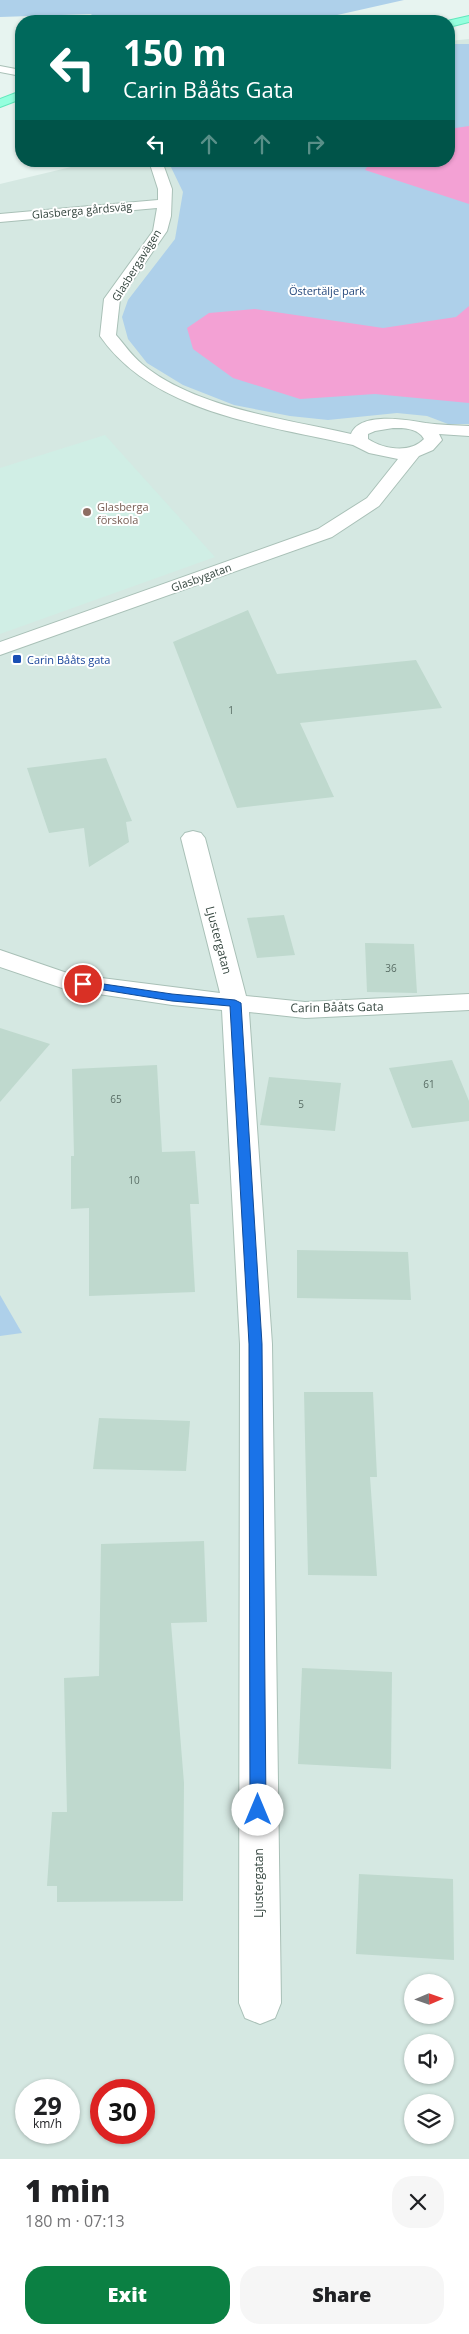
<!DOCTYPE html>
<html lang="en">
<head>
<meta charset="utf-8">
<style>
  :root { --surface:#fff; --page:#f6f6f6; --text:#202124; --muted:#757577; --accent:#0b8043 }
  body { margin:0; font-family:"Open Sans",sans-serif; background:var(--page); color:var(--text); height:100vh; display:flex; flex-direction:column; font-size:19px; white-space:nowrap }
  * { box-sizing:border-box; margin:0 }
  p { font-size:16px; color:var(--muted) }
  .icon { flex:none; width:28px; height:28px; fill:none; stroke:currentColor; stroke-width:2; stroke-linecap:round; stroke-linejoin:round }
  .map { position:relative; height:2159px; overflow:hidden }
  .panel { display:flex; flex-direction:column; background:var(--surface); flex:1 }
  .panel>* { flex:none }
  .banner { position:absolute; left:15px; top:15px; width:440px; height:152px; border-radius:20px; box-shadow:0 1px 4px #0004; background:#00695c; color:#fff; overflow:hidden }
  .needle { width:32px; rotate:88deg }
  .fabs { position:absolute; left:404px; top:1974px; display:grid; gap:10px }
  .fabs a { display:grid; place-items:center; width:50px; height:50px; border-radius:50%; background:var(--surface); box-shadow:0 1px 4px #0004; font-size:25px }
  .speed { position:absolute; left:15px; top:2079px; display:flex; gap:10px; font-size:25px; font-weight:700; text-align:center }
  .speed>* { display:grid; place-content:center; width:65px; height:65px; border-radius:50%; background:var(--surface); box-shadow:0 1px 4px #0004; line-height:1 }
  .speed small { font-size:12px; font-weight:400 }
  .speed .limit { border:8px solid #d22; background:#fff; color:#111 }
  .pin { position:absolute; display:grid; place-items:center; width:42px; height:42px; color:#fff; margin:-21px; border:2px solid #fff; border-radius:50%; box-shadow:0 1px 5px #0007 }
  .me { position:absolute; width:55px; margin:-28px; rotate:0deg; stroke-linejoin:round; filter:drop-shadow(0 0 4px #0008) }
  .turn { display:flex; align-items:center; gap:18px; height:105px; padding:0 25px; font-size:22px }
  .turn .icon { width:65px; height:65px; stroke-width:2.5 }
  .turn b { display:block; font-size:35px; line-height:42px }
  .lanes { display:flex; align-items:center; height:48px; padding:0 25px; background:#0003; justify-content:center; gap:25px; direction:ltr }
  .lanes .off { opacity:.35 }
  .round { display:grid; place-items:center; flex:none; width:52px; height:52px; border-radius:20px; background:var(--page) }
  .headline { display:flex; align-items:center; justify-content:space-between; height:85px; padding:0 25px }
  h1 { font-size:30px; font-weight:800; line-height:38px }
  .cta { display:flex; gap:10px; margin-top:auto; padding:10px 25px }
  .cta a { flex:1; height:58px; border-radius:20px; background:var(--accent); color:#fff; font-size:20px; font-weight:800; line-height:58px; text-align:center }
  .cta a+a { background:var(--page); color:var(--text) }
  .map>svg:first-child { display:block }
  .residential { fill:#d5e8e2; fill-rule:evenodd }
  .education { fill:#d0eee5 }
  .green { fill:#aed0ea }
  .water { fill:#f3a1d4 }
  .building { fill:#bfd9ce }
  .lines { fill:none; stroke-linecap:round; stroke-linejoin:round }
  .minor-casing { stroke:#a9c0b7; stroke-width:2 }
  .primary-casing { stroke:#61e8bc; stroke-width:2 }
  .minor { fill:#fff; fill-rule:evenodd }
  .primary { fill:#95ffde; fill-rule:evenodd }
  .route { fill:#1a73e8; stroke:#114b97 }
  .education-dot { fill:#8d6e63; stroke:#fff; stroke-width:2 }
  .transit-dot { fill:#1a4fb4; stroke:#fff; stroke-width:2 }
  .labels { text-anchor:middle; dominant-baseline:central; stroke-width:4; stroke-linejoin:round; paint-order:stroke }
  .number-label { font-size:10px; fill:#586c64 }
  .far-street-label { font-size:11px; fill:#364740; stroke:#fff }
  .far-park-label { font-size:11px; fill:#26497c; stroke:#fff }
  .far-education-label { font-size:11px; fill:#785e54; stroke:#fff; text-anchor:start }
  .far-transit-label { font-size:11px; fill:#164399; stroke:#fff; text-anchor:start }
  .street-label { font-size:12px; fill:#364740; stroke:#fff }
</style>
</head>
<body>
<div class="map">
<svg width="469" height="2159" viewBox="0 0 469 2159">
  <rect width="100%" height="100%" fill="#e7f4f0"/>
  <path class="residential" d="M469,39V2159H0V184L96,161H449V41ZM412,1982H445V2015H412ZM412,2042H445V2075H412ZM26,2090H69V2132H26ZM101,2090H144V2132H101ZM412,2102H445V2135H412Z"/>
  <polygon class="education" points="105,435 215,557 0,634 0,468"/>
  <g class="green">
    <polygon points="0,0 404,0 324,18 321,21 83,21 92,14 0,17"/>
    <polygon points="449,44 469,44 469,424 448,424 427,416 397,413 328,420 290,416 234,405 183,385 147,363 128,339 122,317 128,300 175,239 183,192 168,161 449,161"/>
    <polygon points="0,1295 22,1333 0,1336"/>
  </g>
  <g class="water">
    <polygon points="469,126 469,204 365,170 371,161 449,161 449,129"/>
    <polygon points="469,306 469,403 375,394 300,399 233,378 193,349 187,328 209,313 255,309 383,328 456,317"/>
  </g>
  <g class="building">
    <polygon points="248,610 277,674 416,660 442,708 300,723 334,797 237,808 173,642"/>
    <polygon points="106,758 132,821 126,822 129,842 89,867 84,828 49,833 27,768"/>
    <polygon points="284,915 295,955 257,958 247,918"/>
    <polygon points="365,943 414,944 417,993 367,992"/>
    <polygon points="0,1028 50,1044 0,1102"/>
    <polygon points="452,1060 469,1101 469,1121 412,1128 389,1068"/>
    <polygon points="157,1065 162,1152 195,1151 199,1204 190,1204 195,1292 89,1296 89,1208 71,1209 71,1156 74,1156 72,1069"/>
    <polygon points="269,1077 341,1083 335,1131 260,1125"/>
    <polygon points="297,1250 408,1252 411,1300 297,1298"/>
    <polygon points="304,1392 373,1392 377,1477 370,1477 377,1576 308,1575"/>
    <polygon points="99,1418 190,1421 186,1471 93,1469"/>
    <polygon points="204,1541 207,1622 171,1623 184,1783 183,1901 57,1902 57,1886 47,1886 52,1812 67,1812 64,1678 99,1676 101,1544"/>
    <polygon points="302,1668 392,1672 391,1769 298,1764"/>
    <polygon points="359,1874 453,1879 454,1960 356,1954"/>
  </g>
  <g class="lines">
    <defs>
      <g id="minor">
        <polygon points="0,66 21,70 21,76 0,72"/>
        <path d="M149,161H162L172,189L171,216L167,231L120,299L116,335C124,344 132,356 142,364C195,408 285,419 351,434C360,411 408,420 426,423C440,425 455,425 469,426V436L439,434L442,440L433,450L419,456L379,506L332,537L0,655V642L318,529L367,498L398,459L369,453L353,445C267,425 154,414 100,336L104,299L153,231L157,208L0,222V214L158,200V189ZM393,428C404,428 418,428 424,439C410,454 383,449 368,439V434L375,431Z"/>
        <polygon points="193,831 201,833 205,838 246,996 305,1002 469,994 469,1010 305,1018 249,1012 272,1344 281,2003 275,2018 260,2024 245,2018 239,2003 240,1344 222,1010 172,1005 65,989 0,967 0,950 70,974 220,993 181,838 185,833"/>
      </g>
      <g id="primary">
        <polygon points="469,16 469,22 449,27 447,21"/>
        <polygon points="21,91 21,99 0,107 0,99"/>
      </g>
    </defs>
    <use href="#minor" class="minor-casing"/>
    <use href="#primary" class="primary-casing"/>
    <use href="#minor" class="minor"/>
    <use href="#primary" class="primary"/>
  </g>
  <polygon class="route" points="83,981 172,994 235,1000 241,1003 262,1344 266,1810 264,1815 258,1817 252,1815 250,1810 249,1344 230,1006 172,1001 79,986 79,982"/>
  <circle class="education-dot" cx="87" cy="512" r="5"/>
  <rect class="transit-dot" x="12" y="654" width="10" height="10" rx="2.5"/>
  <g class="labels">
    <g class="number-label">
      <text x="231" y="710">1</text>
      <text x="391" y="968">36</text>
      <text x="429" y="1084">61</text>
      <text x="116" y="1099">65</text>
      <text x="301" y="1104">5</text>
      <text x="134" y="1180">10</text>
    </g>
    <g class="far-street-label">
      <text transform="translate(82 210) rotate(-5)">Glasberga gårdsväg</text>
      <text transform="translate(136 265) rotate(-58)">Glasbergavägen</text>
      <text transform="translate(201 577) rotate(-20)">Glasbygatan</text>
    </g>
    <g class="far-park-label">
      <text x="327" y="290">Östertälje park</text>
    </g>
    <g class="far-education-label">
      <text x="97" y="506">Glasberga<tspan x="97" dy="13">förskola</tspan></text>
    </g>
    <g class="far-transit-label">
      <text x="27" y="659">Carin Bååts gata</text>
    </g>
    <g class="street-label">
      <text transform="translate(219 940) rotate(75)">Ljustergatan</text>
      <text transform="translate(337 1007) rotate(-1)">Carin Bååts Gata</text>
      <text transform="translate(258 1883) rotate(-90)">Ljustergatan</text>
    </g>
  </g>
</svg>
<div class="fabs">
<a><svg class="needle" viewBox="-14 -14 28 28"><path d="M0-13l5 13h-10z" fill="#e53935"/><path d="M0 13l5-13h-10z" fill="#757577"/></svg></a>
<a><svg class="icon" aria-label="sound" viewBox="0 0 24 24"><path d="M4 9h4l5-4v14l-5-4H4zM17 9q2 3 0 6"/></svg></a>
<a><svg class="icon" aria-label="layers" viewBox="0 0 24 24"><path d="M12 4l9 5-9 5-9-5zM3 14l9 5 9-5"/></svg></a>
</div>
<div class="speed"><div>29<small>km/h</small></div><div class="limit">30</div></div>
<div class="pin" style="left:83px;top:984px;background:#d93025"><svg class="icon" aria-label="arrive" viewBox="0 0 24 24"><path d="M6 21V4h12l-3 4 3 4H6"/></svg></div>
<svg class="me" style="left:258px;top:1810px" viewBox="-20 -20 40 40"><circle r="19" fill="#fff"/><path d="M0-13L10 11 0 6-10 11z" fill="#1a73e8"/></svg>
<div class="banner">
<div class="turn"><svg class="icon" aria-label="left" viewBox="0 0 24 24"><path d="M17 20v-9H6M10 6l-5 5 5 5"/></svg><div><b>150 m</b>Carin Bååts Gata</div></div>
<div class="lanes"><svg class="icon" aria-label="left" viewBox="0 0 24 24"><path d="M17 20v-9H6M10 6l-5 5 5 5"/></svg><svg class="icon off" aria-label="ahead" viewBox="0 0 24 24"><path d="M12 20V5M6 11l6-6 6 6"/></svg><svg class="icon off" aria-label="ahead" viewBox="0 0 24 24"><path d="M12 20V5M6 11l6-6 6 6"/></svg><svg class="icon off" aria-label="right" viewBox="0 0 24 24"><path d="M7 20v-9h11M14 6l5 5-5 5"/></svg></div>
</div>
</div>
<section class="panel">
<div class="headline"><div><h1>1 min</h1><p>180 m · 07:13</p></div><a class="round"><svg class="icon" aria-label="close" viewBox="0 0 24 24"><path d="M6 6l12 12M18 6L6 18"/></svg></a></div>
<div class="cta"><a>Exit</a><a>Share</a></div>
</section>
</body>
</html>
